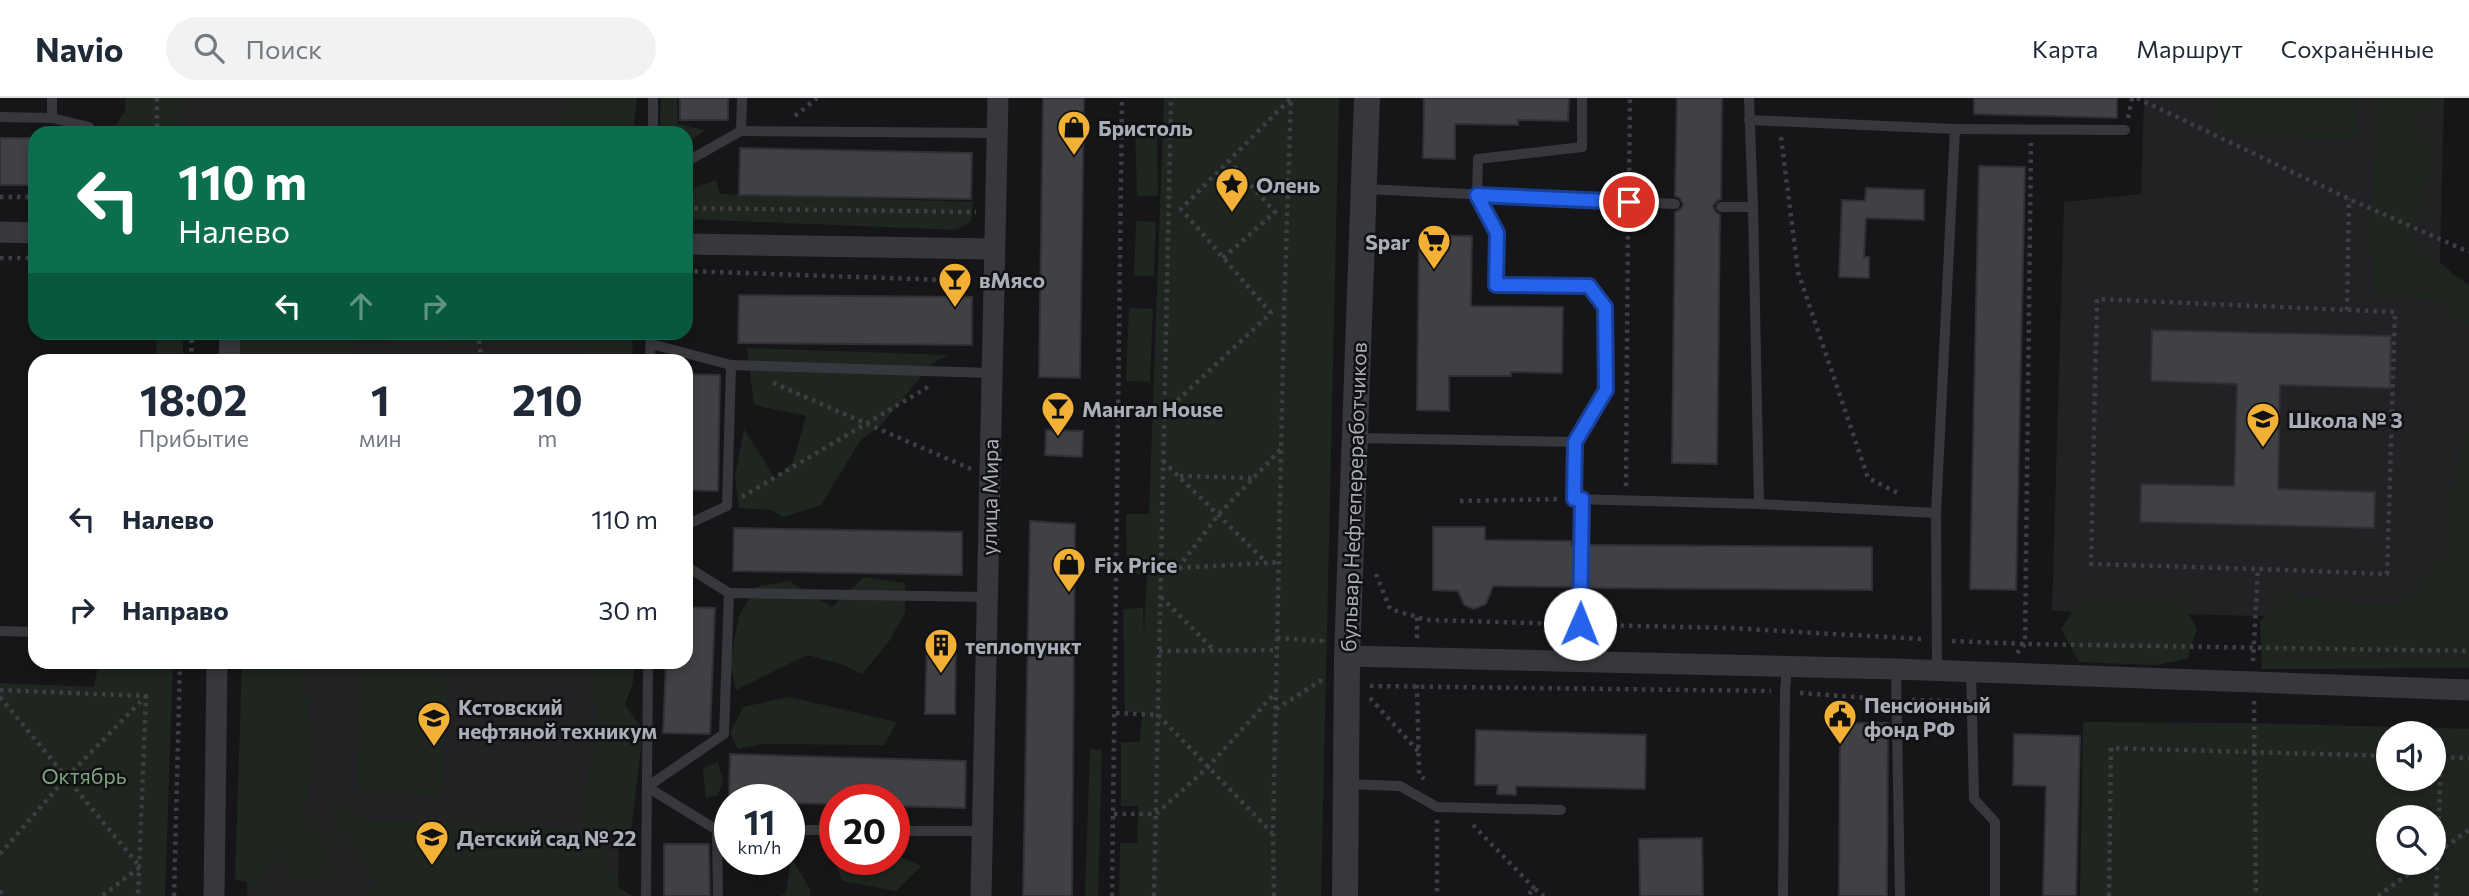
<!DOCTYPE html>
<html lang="ru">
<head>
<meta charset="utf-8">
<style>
  :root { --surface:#fff; --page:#f2f2f3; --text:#1f2937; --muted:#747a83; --line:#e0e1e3 }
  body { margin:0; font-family:Commissioner,sans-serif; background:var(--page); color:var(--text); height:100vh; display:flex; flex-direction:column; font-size:26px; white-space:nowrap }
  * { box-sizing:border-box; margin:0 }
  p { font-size:23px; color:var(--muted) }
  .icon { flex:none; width:38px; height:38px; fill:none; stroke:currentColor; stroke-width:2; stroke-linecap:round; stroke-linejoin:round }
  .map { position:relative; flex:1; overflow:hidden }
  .drawer { position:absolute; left:28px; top:256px; width:665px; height:315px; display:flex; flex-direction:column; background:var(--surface); border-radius:21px; box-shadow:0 4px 10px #0003 }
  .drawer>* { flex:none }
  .top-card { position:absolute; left:28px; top:28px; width:665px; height:214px; border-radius:21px; box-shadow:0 4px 10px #0003; background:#0b6e4f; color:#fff; overflow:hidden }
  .fabs { position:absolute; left:2376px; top:623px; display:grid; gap:14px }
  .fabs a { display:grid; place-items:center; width:70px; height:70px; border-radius:50%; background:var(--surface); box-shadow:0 4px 10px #0003; font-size:35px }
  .speed { position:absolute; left:714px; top:686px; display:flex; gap:14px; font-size:35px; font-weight:700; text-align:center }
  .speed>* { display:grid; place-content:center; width:91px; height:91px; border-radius:50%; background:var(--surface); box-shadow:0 4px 10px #0003; line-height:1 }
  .speed small { font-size:18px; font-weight:400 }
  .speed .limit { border:10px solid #d22; background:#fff; color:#111 }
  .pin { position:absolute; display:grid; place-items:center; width:60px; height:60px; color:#fff; margin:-30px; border:4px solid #fff; border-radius:50%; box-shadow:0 2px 7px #0007 }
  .me { position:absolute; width:77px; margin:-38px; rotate:1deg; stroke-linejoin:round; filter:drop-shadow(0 0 5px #0008) }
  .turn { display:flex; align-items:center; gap:24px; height:147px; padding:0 35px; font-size:32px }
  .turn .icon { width:91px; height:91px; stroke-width:2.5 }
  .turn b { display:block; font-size:49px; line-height:60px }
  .lanes { display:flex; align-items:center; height:66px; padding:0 35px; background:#0003; justify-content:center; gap:35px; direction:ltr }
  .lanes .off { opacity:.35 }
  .eta { display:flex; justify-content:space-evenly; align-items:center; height:119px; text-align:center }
  .eta b { font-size:42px; font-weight:700; line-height:49px }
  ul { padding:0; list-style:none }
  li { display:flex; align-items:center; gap:21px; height:91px; padding:0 35px }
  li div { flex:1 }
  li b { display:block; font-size:26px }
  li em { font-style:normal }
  header { display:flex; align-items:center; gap:42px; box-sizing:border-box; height:98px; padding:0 35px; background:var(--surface); border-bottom:2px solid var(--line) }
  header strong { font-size:33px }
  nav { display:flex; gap:38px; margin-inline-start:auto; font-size:24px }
  .search { width:490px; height:63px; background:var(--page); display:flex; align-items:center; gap:18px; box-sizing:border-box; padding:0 24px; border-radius:38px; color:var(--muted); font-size:26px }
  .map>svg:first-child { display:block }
  .built { fill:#222225 }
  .green { fill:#1e261f; fill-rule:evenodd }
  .building { fill:#404145; stroke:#303034; stroke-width:2 }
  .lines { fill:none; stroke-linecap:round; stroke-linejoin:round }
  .path { stroke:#3d3f44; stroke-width:4.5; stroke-dasharray:3.5 5; stroke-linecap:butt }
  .service { stroke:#37383d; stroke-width:10 }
  .minor { stroke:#37383d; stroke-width:21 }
  .tertiary { stroke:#37383d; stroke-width:26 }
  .route-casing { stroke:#184099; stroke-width:18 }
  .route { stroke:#2563eb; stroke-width:12 }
  .labels { text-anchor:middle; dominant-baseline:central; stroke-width:5; stroke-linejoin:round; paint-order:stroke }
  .poi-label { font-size:21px; font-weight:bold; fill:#a8adb8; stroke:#111113; text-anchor:start }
  .street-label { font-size:21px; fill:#a8adb8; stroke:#111113 }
  .park-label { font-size:21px; fill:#7fa381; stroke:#111113 }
</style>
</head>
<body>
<header>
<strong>Navio</strong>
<div class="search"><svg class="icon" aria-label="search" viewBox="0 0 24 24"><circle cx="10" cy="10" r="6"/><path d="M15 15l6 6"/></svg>Поиск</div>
<nav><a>Карта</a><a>Маршрут</a><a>Сохранённые</a></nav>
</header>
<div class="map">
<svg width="2469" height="798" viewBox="0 0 2469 798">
  <rect width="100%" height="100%" fill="#161618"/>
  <g class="built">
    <polygon points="166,0 622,0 622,35 165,35"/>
    <polygon points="2144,0 2444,0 2440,164 2469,190 2469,523 2052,513 2064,104 2141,96"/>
    <polygon points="256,235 626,235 625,262 256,262"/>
    <polygon points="251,564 621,564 618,798 247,798"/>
  </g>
  <g class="green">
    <polygon points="126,0 183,0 180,35 111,35 125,13"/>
    <polygon points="568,0 637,0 633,35 551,35 566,8"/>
    <polygon points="661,0 677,0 678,26 705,32 686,47 686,35 660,35"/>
    <polygon points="1164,0 1339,0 1321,798 1119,798 1120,745 1137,745 1138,708 1121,708 1121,644 1140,644 1142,615 1125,614 1123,511 1143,510 1144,536 1147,476 1127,476 1126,416 1149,416"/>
    <polygon points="2214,0 2358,0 2356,43 2213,37"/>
    <polygon points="2377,0 2441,0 2411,21 2434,64 2420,111 2406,144 2469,187 2469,226 2435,202 2373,198 2369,129"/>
    <polygon points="1135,30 1157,30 1158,98 1137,98"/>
    <polygon points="716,82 720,96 973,104 971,124 956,132 686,121 686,107 694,90"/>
    <polygon points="1136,123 1156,124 1154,178 1134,178"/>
    <polygon points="1129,210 1153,211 1150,284 1126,283"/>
    <polygon points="153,235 183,235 183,262 157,262 156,241"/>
    <polygon points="239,235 632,235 633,262 586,262 583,246 473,247 354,240 351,262 238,262"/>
    <polygon points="747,250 948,257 931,266 884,324 860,343 821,407 783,419 771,412 739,410 735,378 744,331 775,380 793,364 806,318 754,307"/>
    <polygon points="2469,328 2469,570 2262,571 2260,523 2291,495 2365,507 2404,505 2449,458 2448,397"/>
    <polygon points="864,479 905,485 905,515 888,545 862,576 844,567 807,557 736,592 730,564 739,518 756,489 789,483 832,509"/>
    <polygon points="2083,499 2181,503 2197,531 2187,561 2156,567 2079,564 2061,531"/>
    <polygon points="99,564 173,564 165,798 0,798 0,585 94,589"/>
    <polygon points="242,564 302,564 314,653 303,723 329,745 328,771 313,785 296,778 275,750 261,788 235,781"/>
    <polygon points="589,564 635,564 633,584 625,607 643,632 631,734 588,733 580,709 598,638"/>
    <polygon points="361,573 447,577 442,698 355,694"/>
    <polygon points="789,599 897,624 884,647 764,646 738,651 730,635 743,609"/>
    <path d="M2083,624L2254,625L2469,631V798H2080ZM2389,635H2434V681H2389ZM2389,719H2434V765H2389Z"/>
    <polygon points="1090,651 1102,652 1098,798 1085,798"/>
    <polygon points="718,664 723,683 718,697 706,700 703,670"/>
    <polygon points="335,703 364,721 570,730 603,751 614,786 632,798 366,798 376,780 331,716"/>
    <polygon points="831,750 835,750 835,761 894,761 894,756 921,768 896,793 842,783"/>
    <polygon points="791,759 811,793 809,798 780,798 786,795"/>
  </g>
  <g class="building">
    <rect x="680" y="0" width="48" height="22"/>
    <polygon points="1043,0 1084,0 1080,280 1039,279"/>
    <polygon points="1424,0 1569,0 1568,23 1518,22 1518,27 1455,26 1455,61 1423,60"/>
    <polygon points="1677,0 1722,0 1721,101 1717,103 1713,108 1715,113 1720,117 1717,366 1672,365 1675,114 1681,111 1683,106 1680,100 1675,98"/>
    <polygon points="1974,0 2117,0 2117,20 1974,16"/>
    <rect x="0" y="40" width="35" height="47"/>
    <polygon points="740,50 972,55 971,101 739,97"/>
    <polygon points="1979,68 2025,69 2016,492 1970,491"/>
    <polygon points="1866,90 1924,92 1924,122 1866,120 1864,159 1869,159 1869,180 1839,179 1842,102 1865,103"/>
    <polygon points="1419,137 1472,138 1471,208 1563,209 1562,275 1511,274 1511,278 1449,278 1449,313 1417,312"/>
    <polygon points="739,197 972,199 972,247 738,245"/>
    <polygon points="2152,232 2391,238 2390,290 2280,287 2278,391 2375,394 2374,430 2140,424 2141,386 2234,388 2237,286 2151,283"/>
    <polygon points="686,276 720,277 718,393 686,392"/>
    <polygon points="1046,332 1083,333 1082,359 1045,357"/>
    <polygon points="1030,423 1075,426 1072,798 1023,798"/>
    <polygon points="1433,429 1485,429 1485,442 1571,443 1571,447 1573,447 1573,489 1493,488 1486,506 1474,511 1464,507 1458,493 1433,492"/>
    <polygon points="734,430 962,434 962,477 733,473"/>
    <polygon points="1589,447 1872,449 1872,492 1590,490 1588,489"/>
    <polygon points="686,509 715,510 710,636 663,635 666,564 686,564"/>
    <polygon points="927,538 956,539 955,616 925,616"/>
    <polygon points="1840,625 1888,625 1887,798 1839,798"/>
    <polygon points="1476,632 1646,637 1645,691 1516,688 1516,697 1497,696 1498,687 1475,687"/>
    <polygon points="2014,636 2080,638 2076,798 2043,798 2046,688 2013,687"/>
    <polygon points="730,656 966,663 965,710 894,708 894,702 835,702 835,706 789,705 789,702 729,702"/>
    <polygon points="1702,740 1703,798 1640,798 1639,741"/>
    <polygon points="664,746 709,746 710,798 664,798"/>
  </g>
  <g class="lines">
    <g class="path">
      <polyline points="157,0 157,35"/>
      <polyline points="2137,0 2349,101 2469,154"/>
      <polyline points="795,18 817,0"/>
      <polyline points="2128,20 2132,0"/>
      <polyline points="1781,39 1798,174 1868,380 1898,395"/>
      <polyline points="1629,90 1630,0"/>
      <polyline points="0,99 35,99"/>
      <polyline points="686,110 976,114"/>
      <polyline points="0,160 35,160"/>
      <polyline points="1223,160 1275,114 1230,64"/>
      <polyline points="686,173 974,183"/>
      <polyline points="2347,212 2349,101"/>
      <polyline points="478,234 481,260"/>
      <polyline points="191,262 192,234"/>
      <polyline points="773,285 971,371"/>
      <polyline points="1165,314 1271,215 1181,111 1290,1"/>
      <polyline points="1163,363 1265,463"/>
      <polyline points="1180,378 1253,380"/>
      <polyline points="1626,388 1628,117"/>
      <polyline points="742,399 928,289"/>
      <polyline points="1460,403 1560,401"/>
      <polyline points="1178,470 1219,416 1281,351"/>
      <polyline points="1162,471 1279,464"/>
      <polyline points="1376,476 1390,511 1427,522 1566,526"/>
      <polyline points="1161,499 1214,552"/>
      <polyline points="1595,527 1729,530 1922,541"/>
      <polyline points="1277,540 1322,543 1322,548"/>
      <polyline points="1417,540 1417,519"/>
      <polyline points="1952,543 2025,546 2469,553"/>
      <polyline points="1159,553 1277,552"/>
      <polyline points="2017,555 2025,546 2031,45"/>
      <polyline points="2253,563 2258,471 2387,476 2395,214 2097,201 2091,466 2258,471"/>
      <polyline points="1417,587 1419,676 1424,681"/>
      <polyline points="1370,588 1771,593"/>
      <polyline points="0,592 146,598 138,798"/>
      <polyline points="1800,595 1882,601"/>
      <polyline points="0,599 140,769 102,798"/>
      <polyline points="1370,600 1418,653"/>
      <polyline points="1912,602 1956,603"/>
      <polyline points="2254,603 2256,798"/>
      <polyline points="1276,611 1320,583 1323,584"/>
      <polyline points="1116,615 1158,617 1272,735"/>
      <polyline points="2434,659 2469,660"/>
      <polyline points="1114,716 1156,716 1207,670 1276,594"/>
      <polyline points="1437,722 1437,798"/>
      <polyline points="1473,727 1535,791 1526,798"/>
      <polyline points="2438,754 2469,732"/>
      <polyline points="0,756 65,681 146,598"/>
      <polyline points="1535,791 1544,798"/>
      <polyline points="0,793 5,798"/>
      <polyline points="174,798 180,564"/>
      <polyline points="1112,798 1122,0"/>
      <polyline points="1154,798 1171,0"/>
      <polyline points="1274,798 1273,736 1284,214 1291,0"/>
      <polyline points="2109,798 2111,650 2389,658"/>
      <polyline points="2378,798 2423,765"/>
      <polyline points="2436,798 2441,660"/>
    </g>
    <g class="service">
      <polyline points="52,0 52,20 89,29 89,35"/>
      <polyline points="1582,0 1582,49 1478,61 1477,97 1497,135 1496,187 1589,188 1605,209 1606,292 1575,344 1574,401 1759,406"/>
      <polyline points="0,19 52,20"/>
      <polyline points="1749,22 1955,31 1936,415 1937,573"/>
      <polyline points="1955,31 2125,32"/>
      <polyline points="741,33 997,35"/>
      <polyline points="653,35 653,0"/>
      <polyline points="686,64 741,33 742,0"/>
      <polyline points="1364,91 1675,106"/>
      <polyline points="1721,109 1753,109 1749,0"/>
      <polyline points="1753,109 1759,406 1936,415"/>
      <polyline points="651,246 731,267 727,408 686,427"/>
      <polyline points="650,262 651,234"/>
      <polyline points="731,267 991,275"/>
      <polyline points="1355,340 1575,344"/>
      <polyline points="686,468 729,495 724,636 647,689 717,732 718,798"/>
      <polyline points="729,495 987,499"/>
      <polyline points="0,533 35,534"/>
      <polyline points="1579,564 1582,401"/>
      <polyline points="1896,571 1900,798"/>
      <polyline points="1971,575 1974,701 1995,724 1995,798"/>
      <polyline points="1347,686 1400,688 1437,709 1561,712"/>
      <polyline points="789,732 835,732"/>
      <polyline points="894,733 982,733"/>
      <polyline points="646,798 648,564"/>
      <polyline points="1783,798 1785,594 1787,568"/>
    </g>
    <g class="minor">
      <polyline points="0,134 35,135"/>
      <polyline points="686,146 993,151"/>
      <polyline points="229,262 230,234"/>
      <polyline points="1347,558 1896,571 2469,592"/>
      <polyline points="214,798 217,564"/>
      <polyline points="981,798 998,0"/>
    </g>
    <polyline class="tertiary" points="1345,798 1347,558 1367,0"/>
  </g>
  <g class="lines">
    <defs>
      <polyline id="route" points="1580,526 1582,401 1574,401 1575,344 1606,292 1605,209 1589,188 1496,187 1497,135 1477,97 1629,104"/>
    </defs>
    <use href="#route" class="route-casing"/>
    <use href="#route" class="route"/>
  </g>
  <defs>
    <symbol id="shop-pin" viewBox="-11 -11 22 30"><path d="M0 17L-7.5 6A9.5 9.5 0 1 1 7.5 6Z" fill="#f2b134" stroke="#111113"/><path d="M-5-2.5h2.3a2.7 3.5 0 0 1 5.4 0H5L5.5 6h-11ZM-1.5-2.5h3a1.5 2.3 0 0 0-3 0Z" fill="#111"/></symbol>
    <symbol id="sight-pin" viewBox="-11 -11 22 30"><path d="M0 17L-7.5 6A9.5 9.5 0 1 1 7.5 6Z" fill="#f2b134" stroke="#111113"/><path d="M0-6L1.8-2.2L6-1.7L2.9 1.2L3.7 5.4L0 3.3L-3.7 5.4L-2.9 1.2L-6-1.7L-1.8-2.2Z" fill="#111"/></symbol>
    <symbol id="supermarket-pin" viewBox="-11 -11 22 30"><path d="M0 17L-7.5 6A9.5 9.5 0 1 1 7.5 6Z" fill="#f2b134" stroke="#111113"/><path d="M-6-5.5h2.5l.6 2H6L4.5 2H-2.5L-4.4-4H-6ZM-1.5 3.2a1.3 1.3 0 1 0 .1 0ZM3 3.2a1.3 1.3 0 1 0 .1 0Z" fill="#111"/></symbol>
    <symbol id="bar-pin" viewBox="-11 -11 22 30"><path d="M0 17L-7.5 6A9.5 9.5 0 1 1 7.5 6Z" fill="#f2b134" stroke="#111113"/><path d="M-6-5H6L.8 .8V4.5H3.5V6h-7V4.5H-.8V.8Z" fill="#111"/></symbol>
    <symbol id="school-pin" viewBox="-11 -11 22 30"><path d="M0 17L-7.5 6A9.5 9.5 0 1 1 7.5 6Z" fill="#f2b134" stroke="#111113"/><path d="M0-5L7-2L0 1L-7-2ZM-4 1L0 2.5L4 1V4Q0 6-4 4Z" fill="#111"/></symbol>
    <symbol id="building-pin" viewBox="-11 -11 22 30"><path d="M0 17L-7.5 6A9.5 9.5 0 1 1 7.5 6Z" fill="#f2b134" stroke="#111113"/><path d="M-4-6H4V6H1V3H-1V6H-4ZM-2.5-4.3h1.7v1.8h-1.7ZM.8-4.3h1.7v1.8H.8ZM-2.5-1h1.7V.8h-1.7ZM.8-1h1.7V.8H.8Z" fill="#111"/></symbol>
    <symbol id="civic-pin" viewBox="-11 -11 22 30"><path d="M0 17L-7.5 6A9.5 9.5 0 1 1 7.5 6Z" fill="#f2b134" stroke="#111113"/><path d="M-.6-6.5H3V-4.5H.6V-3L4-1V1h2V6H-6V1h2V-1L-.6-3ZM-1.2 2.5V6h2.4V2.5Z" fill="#111"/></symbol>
    <symbol id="university-pin" viewBox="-11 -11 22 30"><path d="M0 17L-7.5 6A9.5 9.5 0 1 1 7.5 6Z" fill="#f2b134" stroke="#111113"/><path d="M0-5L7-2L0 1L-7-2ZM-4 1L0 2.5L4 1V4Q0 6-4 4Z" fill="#111"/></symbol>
  </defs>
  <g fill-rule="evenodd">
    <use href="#shop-pin" x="1055" y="10" width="38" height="52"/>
    <use href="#sight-pin" x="1213" y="67" width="38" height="52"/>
    <use href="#supermarket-pin" x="1415" y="124" width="38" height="52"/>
    <use href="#bar-pin" x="936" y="162" width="38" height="52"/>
    <use href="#bar-pin" x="1039" y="291" width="38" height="52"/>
    <use href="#school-pin" x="2244" y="302" width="38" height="52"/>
    <use href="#shop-pin" x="1050" y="447" width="38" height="52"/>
    <use href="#building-pin" x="922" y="528" width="38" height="52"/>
    <use href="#civic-pin" x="1821" y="599" width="38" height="52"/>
    <use href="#university-pin" x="415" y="601" width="38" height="52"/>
    <use href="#school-pin" x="413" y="720" width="38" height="52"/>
  </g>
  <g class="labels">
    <g class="poi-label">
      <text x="1098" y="29">Бристоль</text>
      <text x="1256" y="86">Олень</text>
      <text x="1410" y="143" text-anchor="end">Spar</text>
      <text x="979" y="181">вМясо</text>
      <text x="1082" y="310">Мангал House</text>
      <text x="2288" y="321">Школа № 3</text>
      <text x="1094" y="466">Fix Price</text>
      <text x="965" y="547">теплопункт</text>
      <text x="1864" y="606">Пенсионный<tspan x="1864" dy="24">фонд РФ</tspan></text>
      <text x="458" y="608">Кстовский<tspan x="458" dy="24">нефтяной техникум</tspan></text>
      <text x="457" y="739">Детский сад № 22</text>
    </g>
    <g class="street-label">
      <text transform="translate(989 399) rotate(-89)">улица Мира</text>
      <text transform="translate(1353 399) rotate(-88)">бульвар Нефтепереработчиков</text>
    </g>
    <g class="park-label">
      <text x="84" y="677">Октябрь</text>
    </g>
  </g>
</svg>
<div class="fabs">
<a><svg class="icon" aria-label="sound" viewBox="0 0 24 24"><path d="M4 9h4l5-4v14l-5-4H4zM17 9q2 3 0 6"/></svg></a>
<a><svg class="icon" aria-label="search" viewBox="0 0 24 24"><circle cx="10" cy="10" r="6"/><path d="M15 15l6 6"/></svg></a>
</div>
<div class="speed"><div>11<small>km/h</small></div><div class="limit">20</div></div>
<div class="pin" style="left:1629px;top:104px;background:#d93025"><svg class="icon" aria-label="arrive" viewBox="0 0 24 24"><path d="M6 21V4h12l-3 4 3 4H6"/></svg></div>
<svg class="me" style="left:1580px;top:526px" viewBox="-20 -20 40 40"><circle r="19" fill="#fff"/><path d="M0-13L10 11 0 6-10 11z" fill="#2563eb"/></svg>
<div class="top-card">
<div class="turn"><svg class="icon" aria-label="left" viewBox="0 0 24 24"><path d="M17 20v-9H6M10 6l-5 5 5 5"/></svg><div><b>110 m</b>Налево</div></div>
<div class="lanes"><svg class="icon" aria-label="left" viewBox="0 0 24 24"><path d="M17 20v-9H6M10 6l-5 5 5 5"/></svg><svg class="icon off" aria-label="ahead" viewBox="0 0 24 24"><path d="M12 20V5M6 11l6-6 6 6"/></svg><svg class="icon off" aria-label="right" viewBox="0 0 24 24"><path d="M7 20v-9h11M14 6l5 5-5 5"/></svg></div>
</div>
<section class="drawer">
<div class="eta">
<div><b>18:02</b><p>Прибытие</p></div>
<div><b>1</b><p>мин</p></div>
<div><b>210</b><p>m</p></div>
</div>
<ul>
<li><svg class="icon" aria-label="left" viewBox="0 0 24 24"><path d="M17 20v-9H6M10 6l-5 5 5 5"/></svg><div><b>Налево</b></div><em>110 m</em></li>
<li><svg class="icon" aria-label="right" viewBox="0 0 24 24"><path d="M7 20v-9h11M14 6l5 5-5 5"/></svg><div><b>Направо</b></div><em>30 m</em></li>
</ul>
</section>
</div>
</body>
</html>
